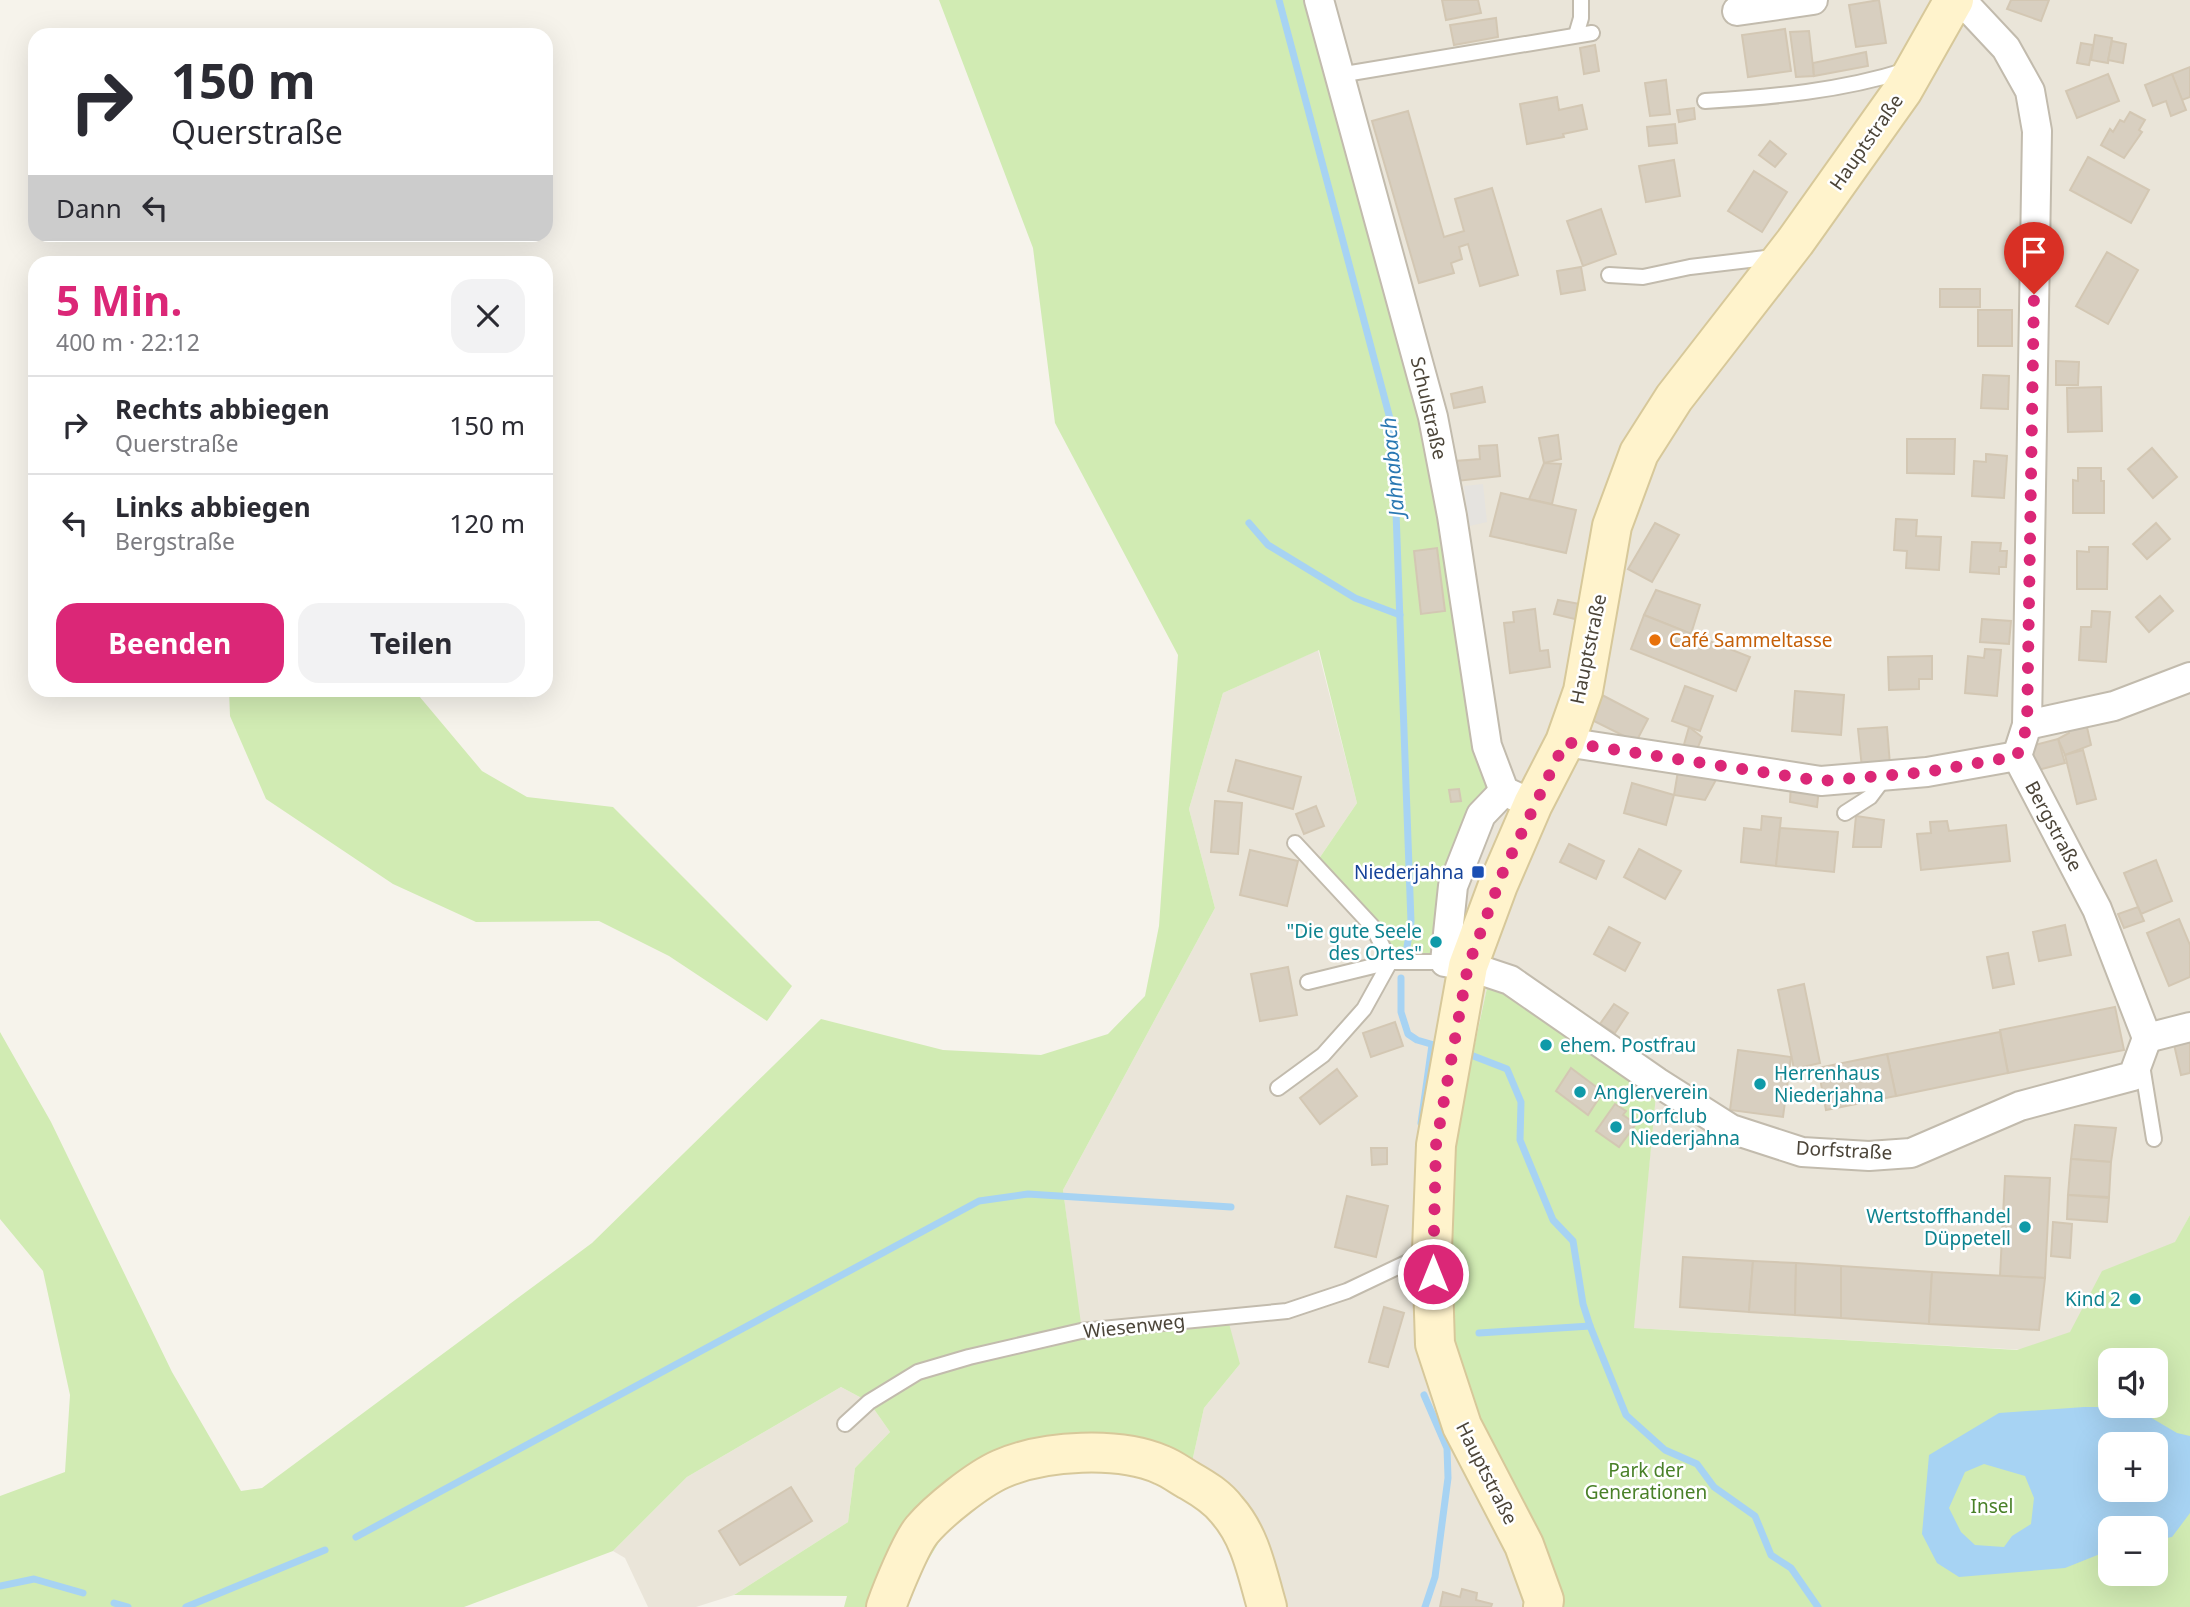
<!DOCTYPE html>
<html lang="de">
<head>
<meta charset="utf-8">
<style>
  :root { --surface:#fff; --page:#f2f2f3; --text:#2b2b33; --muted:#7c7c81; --line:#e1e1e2; --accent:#db2777 }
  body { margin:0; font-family:"Noto Sans",sans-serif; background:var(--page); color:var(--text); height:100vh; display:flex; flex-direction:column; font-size:26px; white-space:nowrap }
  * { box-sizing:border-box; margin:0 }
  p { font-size:23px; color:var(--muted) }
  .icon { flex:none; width:38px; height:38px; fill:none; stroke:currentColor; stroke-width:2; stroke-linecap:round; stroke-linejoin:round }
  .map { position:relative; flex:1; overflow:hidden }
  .sheet { position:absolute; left:28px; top:256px; width:525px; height:441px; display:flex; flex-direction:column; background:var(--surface); border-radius:21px; box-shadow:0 7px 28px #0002 }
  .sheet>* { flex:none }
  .guide { position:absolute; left:28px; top:28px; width:525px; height:214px; border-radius:21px; box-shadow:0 7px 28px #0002; background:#fff; color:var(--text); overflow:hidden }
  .tools { position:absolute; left:2098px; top:1348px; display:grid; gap:14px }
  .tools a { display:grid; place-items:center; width:70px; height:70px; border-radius:14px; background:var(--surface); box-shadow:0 7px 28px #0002; font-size:35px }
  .pin { position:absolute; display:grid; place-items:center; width:60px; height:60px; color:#fff; margin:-72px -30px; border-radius:50% 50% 50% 0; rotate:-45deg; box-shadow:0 0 7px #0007 }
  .pin .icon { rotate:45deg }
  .me { position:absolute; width:77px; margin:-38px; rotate:0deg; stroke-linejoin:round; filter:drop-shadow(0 0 5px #0008) }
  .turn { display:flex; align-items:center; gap:24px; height:147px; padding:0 28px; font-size:32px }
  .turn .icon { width:91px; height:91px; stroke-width:2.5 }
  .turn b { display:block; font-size:49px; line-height:60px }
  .then { display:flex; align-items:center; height:66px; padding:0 28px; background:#0003; gap:14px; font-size:26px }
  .round { display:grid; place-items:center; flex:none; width:74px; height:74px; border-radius:21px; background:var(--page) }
  .overview { display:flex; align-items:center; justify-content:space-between; height:119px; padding:0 28px }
  h1 { font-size:42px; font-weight:700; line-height:52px; color:var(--accent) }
  .cta { display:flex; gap:14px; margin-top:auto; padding:14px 28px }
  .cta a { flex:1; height:80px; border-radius:21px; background:var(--accent); color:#fff; font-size:28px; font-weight:700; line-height:80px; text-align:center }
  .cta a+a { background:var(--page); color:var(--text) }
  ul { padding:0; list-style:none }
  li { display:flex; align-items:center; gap:21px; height:98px; padding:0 28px; border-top:2px solid var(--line) }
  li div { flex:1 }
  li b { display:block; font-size:26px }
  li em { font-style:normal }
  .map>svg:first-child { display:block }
  .residential { fill:#eae5d9 }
  .green { fill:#d1ebb3; fill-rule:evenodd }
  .parking { fill:#e5e3df }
  .water { fill:#a7d3f3; fill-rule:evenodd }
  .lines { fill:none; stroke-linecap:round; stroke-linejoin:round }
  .stream { stroke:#a7d3f3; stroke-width:7 }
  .building { fill:#d8cfc0; stroke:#d3c7b3; stroke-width:2 }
  .lane-casing { stroke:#c2bbad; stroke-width:18 }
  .street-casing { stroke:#c2bbad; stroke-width:32 }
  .secondary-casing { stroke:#d7c89a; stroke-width:42 }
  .lane { stroke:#fff; stroke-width:14 }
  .street { stroke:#fff; stroke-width:28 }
  .secondary { stroke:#fff3cc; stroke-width:38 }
  .route { stroke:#db2777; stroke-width:12; stroke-dasharray:0 21.6 }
  .food-dot { fill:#e8710a; stroke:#fff; stroke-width:2.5 }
  .transit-dot { fill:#1a4fb4; stroke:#fff; stroke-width:2.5 }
  .culture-dot { fill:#0f9aa8; stroke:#fff; stroke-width:2.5 }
  .labels { text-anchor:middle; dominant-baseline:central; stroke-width:5; stroke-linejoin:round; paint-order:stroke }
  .street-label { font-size:19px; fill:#4b4438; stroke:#fff }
  .food-label { font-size:19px; fill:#c56008; stroke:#fff; text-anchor:start }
  .transit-label { font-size:19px; fill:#164399; stroke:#fff; text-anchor:end }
  .culture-label { font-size:19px; fill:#0d838f; stroke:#fff; text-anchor:start }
  .park-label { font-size:19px; fill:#498028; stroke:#fff }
  .water-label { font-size:21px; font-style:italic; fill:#2b79b3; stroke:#fff }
</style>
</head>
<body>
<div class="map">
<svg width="2190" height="1607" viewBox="0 0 2190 1607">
  <rect width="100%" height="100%" fill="#f6f3eb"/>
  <g class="residential">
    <polygon points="1319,0 2190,0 2190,1215 2162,1268 2043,1351 1633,1328 1656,1095 1501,983 1487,988 1445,1182 1543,1607 1267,1607 1188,1480 1204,1408 1240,1364 1081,1331 1063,1190 1215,908 1189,809 1223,693 1318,650 1357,803 1314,866 1373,927"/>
    <polygon points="841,1387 869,1402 890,1432 855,1468 848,1522 734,1595 696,1607 648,1607 625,1558 613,1551 687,1477"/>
  </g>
  <g class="green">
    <polygon points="939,0 1319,0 1385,236 1504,791 1481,815 1445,962 1390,962 1373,927 1314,866 1357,803 1319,650 1223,693 1189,809 1215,908 1063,1190 1082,1331 1227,1316 1240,1364 1204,1408 1188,1480 1063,1455 957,1512 918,1577 908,1607 844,1607 847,1596 734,1595 848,1522 855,1468 890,1432 869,1402 841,1387 687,1477 613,1551 464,1607 0,1607 0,1496 65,1472 70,1395 43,1271 0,1219 0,1032 51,1122 172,1372 241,1491 262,1488 592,1243 821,1019 943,1050 1041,1055 1108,1034 1145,996 1159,926 1178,655 1055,423 1033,248"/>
    <polygon points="229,690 414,690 482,771 527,797 613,807 792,986 767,1021 669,956 599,921 476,922 393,884 266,799 230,716"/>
    <path d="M1500,983L1656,1095L1634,1328L2017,1350L2070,1332L2102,1271L2175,1242L2190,1215V1607H1549L1446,1343L1445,1182L1487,988ZM2110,1360H2156V1405H2110ZM2110,1444H2156V1489H2110ZM2110,1528H2156V1573H2110Z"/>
  </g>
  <polygon class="parking" points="1483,484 1487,522 1469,526 1464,486"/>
  <path class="water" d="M2084,1407H2133L2177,1433L2190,1436V1513L2172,1537L2156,1540V1528H2110V1550L2065,1568L1959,1577L1937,1563L1922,1534L1929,1455L1999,1413ZM2110,1444H2156V1489H2110ZM1984,1464L2025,1476L2034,1498L2031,1524L2012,1536L2004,1547L1975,1545L1961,1532L1949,1508L1965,1472Z"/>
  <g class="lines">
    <g class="stream">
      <polyline points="1279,0 1393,430 1411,922 1407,947"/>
      <polyline points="1249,523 1268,545 1355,598 1400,615"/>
      <polyline points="1401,978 1401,1012 1408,1034 1417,1040 1441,1047"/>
      <polyline points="1463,1052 1507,1069 1521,1102 1520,1140 1553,1220 1573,1241 1583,1304 1590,1326 1626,1415 1665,1450 1697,1464 1714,1487 1755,1516 1771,1555 1791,1568 1818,1607"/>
      <polyline points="1421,1123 1432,1045"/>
      <polyline points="1479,1333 1590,1326"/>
      <polyline points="1424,1395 1447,1448 1448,1478 1435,1577 1425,1607"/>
      <polyline points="356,1537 979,1201 1028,1194 1231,1207"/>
      <polyline points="0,1586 34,1579 83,1593"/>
      <polyline points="114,1603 128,1607"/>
      <polyline points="186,1607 325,1550"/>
    </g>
  </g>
  <g class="building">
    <polygon points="1442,0 1478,0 1481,13 1446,20"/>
    <polygon points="1879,0 1886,43 1856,47 1849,5"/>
    <polygon points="2011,0 2049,0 2041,21 2007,9"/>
    <polygon points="1496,18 1498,37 1454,45 1450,25"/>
    <polygon points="1785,29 1791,71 1748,77 1742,35"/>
    <polygon points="1809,31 1814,76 1796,77 1790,32"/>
    <polygon points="2095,35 2112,38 2108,63 2091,60"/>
    <polygon points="2112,41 2126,44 2123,63 2108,60"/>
    <polygon points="2081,43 2093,45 2089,65 2077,63"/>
    <polygon points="1595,45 1599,71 1584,74 1580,48"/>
    <polygon points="1866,52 1868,66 1814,76 1813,63"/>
    <polygon points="2190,67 2190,97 2182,100 2172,74"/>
    <polygon points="2108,74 2119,101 2077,118 2066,91"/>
    <polygon points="2172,74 2186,110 2171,116 2166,101 2153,106 2145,85"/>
    <polygon points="1666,80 1670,114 1650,116 1645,83"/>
    <polygon points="1557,97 1559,110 1582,105 1587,129 1563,134 1564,137 1527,144 1520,104"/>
    <polygon points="1694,108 1695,119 1679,122 1677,110"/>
    <polygon points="1408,111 1444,237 1464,231 1455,199 1492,188 1518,275 1480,286 1468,244 1459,247 1462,259 1451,263 1454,273 1419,283 1372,121"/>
    <polygon points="2130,112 2145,120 2139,130 2142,132 2124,158 2101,145 2110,129 2113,132 2120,120 2124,122"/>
    <polygon points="1675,124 1677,143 1649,146 1647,127"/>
    <polygon points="1770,141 1786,154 1775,167 1759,155"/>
    <polygon points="2088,157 2149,190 2131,223 2070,190"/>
    <polygon points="1674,160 1680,196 1646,202 1639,166"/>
    <polygon points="1754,171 1787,192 1762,232 1728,211"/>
    <polygon points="1601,209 1616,254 1583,266 1567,221"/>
    <polygon points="2107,252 2138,270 2108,324 2076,306"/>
    <polygon points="1581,267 1585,290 1561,294 1557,271"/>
    <rect x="1940" y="289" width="40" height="18"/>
    <rect x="1978" y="310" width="34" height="36"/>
    <polygon points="2056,361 2079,362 2078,385 2056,385"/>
    <polygon points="1983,375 2009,376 2008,409 1981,408"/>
    <polygon points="1482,387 1485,402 1454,408 1451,394"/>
    <polygon points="2101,387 2102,431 2068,432 2067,388"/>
    <polygon points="1558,435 1561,459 1544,463 1539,438"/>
    <polygon points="1907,439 1955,439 1954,474 1907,473"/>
    <polygon points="1497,445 1500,476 1457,481 1455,461 1480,459 1479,446"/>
    <polygon points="2152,448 2177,477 2153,498 2128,469"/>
    <polygon points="1986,454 2007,456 2004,498 1972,496 1974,461 1986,462"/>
    <polygon points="1544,463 1561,464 1552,504 1529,499"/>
    <polygon points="2078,468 2101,468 2101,481 2104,481 2104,513 2073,513 2073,480 2078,481"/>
    <polygon points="1501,493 1576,510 1566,553 1490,536"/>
    <polygon points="1896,519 1917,520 1916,536 1941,537 1939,570 1906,568 1907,551 1894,550"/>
    <polygon points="1655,523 1679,535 1652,582 1628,569"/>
    <polygon points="2156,523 2170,539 2147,559 2133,544"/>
    <polygon points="1972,542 2001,543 2000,551 2007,551 2006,567 1999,567 1999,574 1970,572"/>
    <polygon points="2089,547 2108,547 2107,589 2077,589 2077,551 2089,552"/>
    <polygon points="1437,548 1445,611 1421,614 1414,551"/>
    <polygon points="1656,590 1700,605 1691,634 1644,615"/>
    <polygon points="2160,596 2173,611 2149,632 2136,617"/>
    <polygon points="1558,600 1580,604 1579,620 1554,614"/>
    <polygon points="1535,609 1540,651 1548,650 1550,667 1510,673 1504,623 1514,622 1513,612"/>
    <polygon points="2092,611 2110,612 2106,662 2079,660 2081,627 2091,627"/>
    <polygon points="1644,615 1750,657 1736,691 1631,649"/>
    <polygon points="1982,619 2011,621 2009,644 1980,642"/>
    <polygon points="1985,649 2001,650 1997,696 1965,693 1968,656 1984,658"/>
    <polygon points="1932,656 1932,679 1919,679 1919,689 1889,690 1888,657"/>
    <polygon points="1685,686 1713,696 1700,731 1672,721"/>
    <polygon points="1795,691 1844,695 1841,735 1792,731"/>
    <polygon points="1602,695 1648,719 1636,742 1590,719"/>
    <polygon points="2086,723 2091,745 2065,755 2058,739 2069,733 2068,727"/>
    <polygon points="1689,727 1702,737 1696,752 1683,748"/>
    <polygon points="1887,727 1890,765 1862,768 1858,729"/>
    <polygon points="2058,739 2065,763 2038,770 2031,746"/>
    <polygon points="2083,750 2096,799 2077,804 2065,755"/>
    <polygon points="1236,760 1301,777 1293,809 1228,791"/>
    <polygon points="1678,771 1718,776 1705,800 1674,795"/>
    <polygon points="1632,783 1674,795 1666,825 1624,813"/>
    <polygon points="1791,783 1819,788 1817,807 1790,802"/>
    <polygon points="1459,789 1461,801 1451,802 1449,790"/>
    <polygon points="1215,801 1242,803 1238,854 1211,852"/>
    <polygon points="1316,806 1324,826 1304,834 1296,814"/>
    <polygon points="1762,816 1781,818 1776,866 1741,862 1744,828 1761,830"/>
    <polygon points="1856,816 1884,820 1881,847 1853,847"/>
    <polygon points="1947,821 1949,831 2006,825 2010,861 1921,870 1917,834 1931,833 1930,822"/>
    <polygon points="1780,828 1838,832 1834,872 1776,866"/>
    <polygon points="1569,844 1604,861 1596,879 1560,862"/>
    <polygon points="1639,849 1681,871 1665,899 1624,877"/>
    <polygon points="1250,850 1298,861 1287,906 1240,895"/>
    <polygon points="2156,860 2172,901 2141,914 2124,873"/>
    <polygon points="2138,907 2144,921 2124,928 2118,914"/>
    <polygon points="2179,919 2190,945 2190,977 2169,986 2147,933"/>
    <polygon points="2065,925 2071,955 2039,961 2033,932"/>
    <polygon points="1609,927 1640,943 1625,971 1594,954"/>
    <polygon points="2008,953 2014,984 1993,988 1987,957"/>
    <polygon points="1288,967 1297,1015 1260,1021 1251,974"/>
    <polygon points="1804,984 1820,1063 1794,1069 1778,990"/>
    <polygon points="1614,1004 1628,1013 1615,1033 1600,1024"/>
    <polygon points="2115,1007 2124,1050 2008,1073 2000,1030"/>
    <polygon points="1395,1022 1403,1046 1371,1057 1363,1033"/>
    <polygon points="2000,1032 2008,1073 1896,1096 1887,1054"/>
    <polygon points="2190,1036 2190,1073 2181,1075 2173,1040"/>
    <polygon points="1738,1050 1791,1057 1783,1117 1730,1110"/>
    <polygon points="1887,1054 1896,1096 1826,1110 1818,1068"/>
    <polygon points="1571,1068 1603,1092 1588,1115 1556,1091"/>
    <polygon points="1337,1069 1357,1096 1320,1124 1300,1098"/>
    <polygon points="1615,1104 1626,1111 1623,1115 1636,1124 1619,1147 1596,1131"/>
    <polygon points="2075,1125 2116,1128 2111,1162 2071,1159"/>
    <polygon points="1371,1148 1387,1148 1387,1164 1372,1165"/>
    <polygon points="2071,1159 2111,1162 2109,1197 2068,1195"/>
    <polygon points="2005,1176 2050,1178 2045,1278 2000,1276"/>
    <polygon points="2068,1195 2109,1198 2107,1222 2067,1219"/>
    <polygon points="1347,1196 1388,1206 1376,1257 1335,1247"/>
    <polygon points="2053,1222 2072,1224 2070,1258 2051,1256"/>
    <polygon points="1683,1257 1753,1261 1749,1312 1680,1307"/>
    <polygon points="1753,1261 1796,1263 1795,1315 1749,1312"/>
    <polygon points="1796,1263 1841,1266 1841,1318 1795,1315"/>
    <polygon points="1841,1266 1932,1272 1929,1324 1841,1318"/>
    <polygon points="1932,1272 2045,1278 2039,1330 1929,1324"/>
    <polygon points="1384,1307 1404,1313 1388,1367 1369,1362"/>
    <polygon points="791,1487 812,1521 740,1565 719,1531"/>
    <polygon points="1462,1589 1477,1593 1476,1600 1492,1604 1491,1607 1440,1607 1443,1592 1460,1597"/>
  </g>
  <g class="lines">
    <defs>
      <g id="lane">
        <polyline points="1576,35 1581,18 1581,0"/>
        <polyline points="1339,75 1592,33"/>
        <path d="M1705,101C1773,97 1841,91 1907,70"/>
        <polyline points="1609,275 1643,277 1690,267 1774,257"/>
        <polyline points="1845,813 1870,797 1885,777"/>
        <polyline points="1308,982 1390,962 1445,962"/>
        <polyline points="2142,1065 2154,1139"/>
        <polyline points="1278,1088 1323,1055 1364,1009 1390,962 1373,927 1295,843"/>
        <polyline points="845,1424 869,1402 918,1372 969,1357 1081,1331 1287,1311 1347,1291 1427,1253"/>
      </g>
      <g id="street">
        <polyline points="1319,0 1433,417 1452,516 1487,746 1504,791 1519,798"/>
        <polyline points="1961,0 2006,48 2030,91 2037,131 2027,725 2017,756 2097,909 2147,1038"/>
        <polyline points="1737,11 1813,0"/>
        <polyline points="2027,725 2114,706 2190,677"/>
        <polyline points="1565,742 1821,781 1927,772 2017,756"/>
        <polyline points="1504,791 1481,815 1453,886 1445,962 1468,966 1510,980 1657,1082 1731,1129 1802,1152 1869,1156 1911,1153 2020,1106 2133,1076 2147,1038"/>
        <polyline points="2147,1038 2190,1027"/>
      </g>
      <g id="secondary">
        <path d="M886,1607C892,1590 911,1543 922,1530C938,1511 978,1479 1001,1469C1044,1450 1119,1446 1162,1465C1172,1469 1181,1476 1190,1481C1204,1489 1217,1497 1227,1510C1251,1537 1257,1573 1267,1607"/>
        <polyline points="1543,1607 1544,1600 1524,1545 1462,1426 1435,1344 1432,1250 1436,1145 1468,966 1498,885 1533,804 1565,742 1583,691 1612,526 1639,453 1674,398 1795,242 1903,90 1954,0"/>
      </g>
    </defs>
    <use href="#lane" class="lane-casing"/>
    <use href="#street" class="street-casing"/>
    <use href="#secondary" class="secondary-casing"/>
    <use href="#lane" class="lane"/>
    <use href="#street" class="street"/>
    <use href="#secondary" class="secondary"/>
  </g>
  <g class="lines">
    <polyline class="route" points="1433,1274 1436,1145 1468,966 1503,872 1565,742 1821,781 1927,772 2017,756 2027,726 2034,294"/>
  </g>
  <circle class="food-dot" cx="1655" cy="640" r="7"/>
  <rect class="transit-dot" x="1471" y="865" width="14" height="14" rx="3.5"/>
  <g class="culture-dot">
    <circle cx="1436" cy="942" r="7"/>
    <circle cx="1546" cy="1045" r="7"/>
    <circle cx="1760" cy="1084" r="7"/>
    <circle cx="1580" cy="1092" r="7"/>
    <circle cx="1616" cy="1127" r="7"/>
    <circle cx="2025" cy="1227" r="7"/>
    <circle cx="2135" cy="1299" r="7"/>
  </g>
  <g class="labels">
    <g class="street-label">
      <text transform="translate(1866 142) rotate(-55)">Hauptstraße</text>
      <text transform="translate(1429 408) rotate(77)">Schulstraße</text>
      <text transform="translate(1588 649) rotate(-78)">Hauptstraße</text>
      <text transform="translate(2054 826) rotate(62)">Bergstraße</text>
      <text transform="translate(1844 1150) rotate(3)">Dorfstraße</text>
      <text transform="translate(1134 1326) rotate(-6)">Wiesenweg</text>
      <text transform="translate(1487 1473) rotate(63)">Hauptstraße</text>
    </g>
    <g class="food-label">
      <text x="1669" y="640">Café Sammeltasse</text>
    </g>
    <g class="transit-label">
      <text x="1464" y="872">Niederjahna</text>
    </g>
    <g class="culture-label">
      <text x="1422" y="931" text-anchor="end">"Die gute Seele<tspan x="1422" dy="22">des Ortes"</tspan></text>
      <text x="1560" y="1045">ehem. Postfrau</text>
      <text x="1774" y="1073">Herrenhaus<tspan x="1774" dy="22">Niederjahna</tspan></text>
      <text x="1594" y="1092">Anglerverein</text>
      <text x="1630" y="1116">Dorfclub<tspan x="1630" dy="22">Niederjahna</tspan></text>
      <text x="2011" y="1216" text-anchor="end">Wertstoffhandel<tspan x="2011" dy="22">Düppetell</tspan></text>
      <text x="2121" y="1299" text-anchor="end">Kind 2</text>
    </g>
    <g class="park-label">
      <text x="1646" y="1470">Park der<tspan x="1646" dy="22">Generationen</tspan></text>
      <text x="1992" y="1506">Insel</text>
    </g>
    <g class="water-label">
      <text transform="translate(1392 467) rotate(-95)">Jahnabach</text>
    </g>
  </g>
</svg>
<div class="tools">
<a><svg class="icon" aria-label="sound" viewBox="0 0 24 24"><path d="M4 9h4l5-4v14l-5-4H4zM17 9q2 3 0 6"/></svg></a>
<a>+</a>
<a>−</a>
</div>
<div class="pin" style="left:2034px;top:294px;background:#d93025"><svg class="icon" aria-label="arrive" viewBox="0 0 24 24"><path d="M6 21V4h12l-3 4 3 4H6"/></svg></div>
<svg class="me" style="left:1433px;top:1274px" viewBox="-20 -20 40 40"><circle r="17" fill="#db2777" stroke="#fff" stroke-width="3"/><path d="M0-11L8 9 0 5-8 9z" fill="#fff"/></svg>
<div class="guide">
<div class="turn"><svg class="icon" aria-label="right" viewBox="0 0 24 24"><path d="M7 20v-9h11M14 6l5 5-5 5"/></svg><div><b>150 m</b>Querstraße</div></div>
<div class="then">Dann<svg class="icon" aria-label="left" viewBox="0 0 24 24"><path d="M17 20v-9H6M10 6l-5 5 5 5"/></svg></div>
</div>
<section class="sheet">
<div class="overview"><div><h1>5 Min.</h1><p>400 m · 22:12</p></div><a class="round"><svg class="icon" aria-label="close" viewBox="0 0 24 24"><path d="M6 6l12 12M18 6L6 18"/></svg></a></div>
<ul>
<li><svg class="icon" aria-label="right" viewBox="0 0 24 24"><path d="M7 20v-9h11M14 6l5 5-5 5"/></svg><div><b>Rechts abbiegen</b><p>Querstraße</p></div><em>150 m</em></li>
<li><svg class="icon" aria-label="left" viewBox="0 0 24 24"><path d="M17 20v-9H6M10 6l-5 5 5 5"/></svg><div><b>Links abbiegen</b><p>Bergstraße</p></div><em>120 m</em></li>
</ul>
<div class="cta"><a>Beenden</a><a>Teilen</a></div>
</section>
</div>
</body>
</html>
